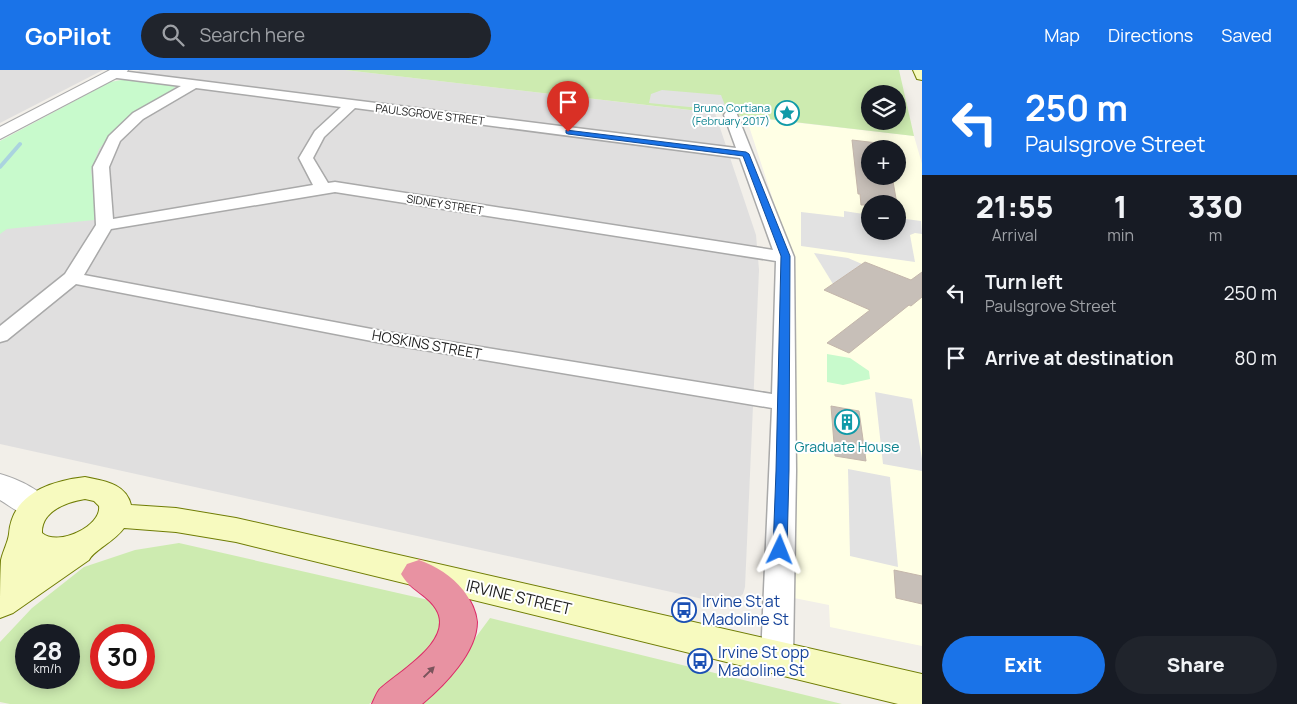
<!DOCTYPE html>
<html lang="en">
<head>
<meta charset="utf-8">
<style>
  :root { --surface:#171b24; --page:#20242c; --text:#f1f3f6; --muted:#9ea1a6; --accent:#1a73e8 }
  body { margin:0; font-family:Manrope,sans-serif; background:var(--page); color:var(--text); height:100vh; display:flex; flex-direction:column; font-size:19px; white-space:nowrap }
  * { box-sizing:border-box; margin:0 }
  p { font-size:16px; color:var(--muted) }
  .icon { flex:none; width:28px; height:28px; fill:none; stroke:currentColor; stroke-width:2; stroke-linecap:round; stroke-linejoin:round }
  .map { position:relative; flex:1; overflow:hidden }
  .side { display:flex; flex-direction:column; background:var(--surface); width:375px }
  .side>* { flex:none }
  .banner { background:#1a73e8; color:#fff; overflow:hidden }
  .tools { position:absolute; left:861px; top:15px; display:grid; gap:10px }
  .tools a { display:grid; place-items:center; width:45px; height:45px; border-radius:50%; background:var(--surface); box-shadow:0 2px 12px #0003; font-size:25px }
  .speed { position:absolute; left:15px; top:554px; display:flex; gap:10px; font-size:25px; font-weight:700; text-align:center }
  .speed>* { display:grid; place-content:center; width:65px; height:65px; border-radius:50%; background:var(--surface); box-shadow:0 2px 12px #0003; line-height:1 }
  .speed small { font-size:12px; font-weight:400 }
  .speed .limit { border:8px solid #d22; background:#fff; color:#111 }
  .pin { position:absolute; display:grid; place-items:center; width:42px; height:42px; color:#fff; margin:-51px -21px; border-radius:50% 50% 50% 0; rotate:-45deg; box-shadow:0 0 5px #0007 }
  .pin .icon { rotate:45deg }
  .me { position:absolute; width:55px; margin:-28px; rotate:2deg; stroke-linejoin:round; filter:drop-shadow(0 0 4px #0008) }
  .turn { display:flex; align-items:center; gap:18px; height:105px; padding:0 20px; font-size:22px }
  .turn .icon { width:65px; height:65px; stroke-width:2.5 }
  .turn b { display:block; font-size:35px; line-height:42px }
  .eta { display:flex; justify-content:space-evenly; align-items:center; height:85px; text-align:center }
  .eta b { font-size:30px; font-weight:800; line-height:35px }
  .action { display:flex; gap:10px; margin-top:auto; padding:10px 20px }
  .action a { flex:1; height:58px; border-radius:30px; background:var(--accent); color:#fff; font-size:20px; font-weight:800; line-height:58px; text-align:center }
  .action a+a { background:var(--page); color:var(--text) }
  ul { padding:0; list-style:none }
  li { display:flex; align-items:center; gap:15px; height:65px; padding:0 20px }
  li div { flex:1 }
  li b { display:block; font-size:19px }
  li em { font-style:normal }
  header { display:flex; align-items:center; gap:30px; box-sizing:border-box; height:70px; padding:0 25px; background:var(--accent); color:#fff }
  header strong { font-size:24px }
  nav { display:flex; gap:28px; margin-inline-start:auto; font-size:18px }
  .search { width:350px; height:45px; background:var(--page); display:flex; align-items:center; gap:12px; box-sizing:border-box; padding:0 18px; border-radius:28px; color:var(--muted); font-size:19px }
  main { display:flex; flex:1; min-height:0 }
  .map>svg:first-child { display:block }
  .residential { fill:#e0dfdf }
  .education { fill:#ffffe5; fill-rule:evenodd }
  .grass { fill:#cdebb0; fill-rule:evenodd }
  .park { fill:#c8facc }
  .parking { fill:#e2e2e2 }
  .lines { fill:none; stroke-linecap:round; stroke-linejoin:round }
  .stream { stroke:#aad3df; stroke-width:4 }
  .building { fill:#c7bfb8; stroke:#c4b6ab }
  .minor-casing { stroke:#a9a9a9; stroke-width:3 }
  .tertiary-casing { stroke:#a9a9a9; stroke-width:2 }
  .secondary-casing { stroke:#707d05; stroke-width:2 }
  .motorway-casing { stroke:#dc2a67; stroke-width:2 }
  .minor { fill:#fff; fill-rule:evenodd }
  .tertiary { fill:#fff; fill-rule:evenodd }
  .secondary { fill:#f7fabf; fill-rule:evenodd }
  .motorway { fill:#e892a2; fill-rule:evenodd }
  .oneway { fill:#7b545c }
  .route { fill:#1a73e8; stroke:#114b97 }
  .labels { text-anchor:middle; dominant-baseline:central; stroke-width:4; stroke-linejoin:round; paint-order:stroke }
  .far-culture-label { font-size:11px; fill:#0d838f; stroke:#fff; text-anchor:end }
  .far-street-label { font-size:11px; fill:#222; stroke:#fff }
  .street-label { font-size:14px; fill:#222; stroke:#fff }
  .culture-label { font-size:14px; fill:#0d838f; stroke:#fff }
  .near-street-label { font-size:16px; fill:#222; stroke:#fff }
  .near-transit-label { font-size:16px; fill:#164399; stroke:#fff; text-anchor:start }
</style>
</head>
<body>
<header>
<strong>GoPilot</strong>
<div class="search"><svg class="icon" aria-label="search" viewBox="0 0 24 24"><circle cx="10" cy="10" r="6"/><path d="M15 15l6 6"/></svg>Search here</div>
<nav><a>Map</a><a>Directions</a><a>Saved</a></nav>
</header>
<main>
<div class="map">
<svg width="922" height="634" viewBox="0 0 922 634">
  <rect width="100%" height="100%" fill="#f2efe9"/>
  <g class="residential">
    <polygon points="0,0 103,0 0,53"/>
    <polygon points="140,0 345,0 715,43 756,165 759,200 745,517 743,524 737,529 721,533 0,374 0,76"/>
  </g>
  <path class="education" d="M746,47L914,66L922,94V576L830,557L829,535L794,528L791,185ZM870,79H898V106H870ZM870,134H898V161H870Z"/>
  <g class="grass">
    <path d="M345,0H899L914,66ZM870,24H898V51H870Z"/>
    <path d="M179,473L433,531L452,550L413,606L369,634H10L0,632V572L32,538L84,497L135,480ZM26,565H69V608H26ZM101,565H144V608H101Z"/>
    <polygon points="490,548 842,634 416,634 448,605"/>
  </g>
  <g class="park">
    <polygon points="127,9 172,14 175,17 170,23 121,54 99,79 91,101 95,125 94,150 7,159 0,164 0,71 110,12"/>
    <polygon points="827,284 850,288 869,301 870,309 843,315 827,312"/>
  </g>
  <g class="parking">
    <polygon points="662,20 721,25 726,38 689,37 649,33 651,24"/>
    <polygon points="844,141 870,145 870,161 898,161 898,148 921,151 922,164 915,163 910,165 915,192 801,176 801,142 844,147"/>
    <polygon points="814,183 848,188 862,194 833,214"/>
    <polygon points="875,322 912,329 922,389 922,401 883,394"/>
    <polygon points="848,399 890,407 898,497 850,486"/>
  </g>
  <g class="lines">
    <polyline class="stream" points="0,97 20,74"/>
  </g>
  <g class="building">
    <polygon points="852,70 886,74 887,79 870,79 870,106 892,106 897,134 861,135 860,124 858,124"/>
    <polygon points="865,192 911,210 922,202 922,227 911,236 909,235 849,283 827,273 870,240 824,220"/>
    <polygon points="831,336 859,341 866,391 835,386"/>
    <polygon points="894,500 922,506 922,534 896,528"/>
  </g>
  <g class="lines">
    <defs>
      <path id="minor" d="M113,0L736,78L724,45L726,42H736L794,187L796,401L793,587L788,597L777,601L766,597L761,587L772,338L382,273L76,214L7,270L0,272V256L65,204L96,155L93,97L109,66L133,43L181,16L109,7L107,4L109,1ZM196,18L341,37L315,61L299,88L313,115L113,149L109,97L120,71L143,49ZM355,38L740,88L773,180L335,112L328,113L313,88L324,67ZM335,122L776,191L772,324L382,261L84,205L111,159Z"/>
      <g id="tertiary">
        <polygon points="110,0 128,0 126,3 0,69 0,57"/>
        <path d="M0,404C18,409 44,421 53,437L48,445C27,452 17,440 0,430Z"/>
      </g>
      <g id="secondary">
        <polygon points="913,0 922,0 922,10 917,9"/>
        <path d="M85,407C103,411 126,413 131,435L176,438L236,448L922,604V634H898L236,472L176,462L124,458C114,472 94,480 89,490L13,543L0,548C0,530 0,507 1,490C3,481 8,472 9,464C12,424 50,411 85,407ZM85,429L94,431L99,436C102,456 58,477 42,463C41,441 67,432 85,429Z"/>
      </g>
      <path id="motorway" d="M419,490C436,496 452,506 463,520C470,529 476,541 477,552C477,582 444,616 422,634H372C374,630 376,624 379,620C396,603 456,571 436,539C427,524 410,520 401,504L407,494Z"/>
    </defs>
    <use href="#minor" class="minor-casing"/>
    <use href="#tertiary" class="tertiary-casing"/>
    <use href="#secondary" class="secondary-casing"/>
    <use href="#motorway" class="motorway-casing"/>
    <use href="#minor" class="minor"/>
    <use href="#tertiary" class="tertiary"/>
    <use href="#secondary" class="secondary"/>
    <use href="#motorway" class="motorway"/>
  </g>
  <defs><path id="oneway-solid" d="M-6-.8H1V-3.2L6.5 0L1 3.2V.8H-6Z" transform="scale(1.25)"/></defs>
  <use class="oneway" href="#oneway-solid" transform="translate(429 602) rotate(-44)"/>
  <polygon class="route" points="566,60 746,82 749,84 790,186 789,401 787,480 785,484 780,485 775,484 773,480 776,401 781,186 743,86 568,64 566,63"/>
  <defs>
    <symbol id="sight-ring" viewBox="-11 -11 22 22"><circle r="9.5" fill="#fff" stroke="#0f9aa8" stroke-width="1.5"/><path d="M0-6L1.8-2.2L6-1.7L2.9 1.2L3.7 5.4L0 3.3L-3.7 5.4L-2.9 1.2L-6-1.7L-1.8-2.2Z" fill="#0f9aa8"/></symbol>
    <symbol id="building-ring" viewBox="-11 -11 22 22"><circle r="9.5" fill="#fff" stroke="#0f9aa8" stroke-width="1.5"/><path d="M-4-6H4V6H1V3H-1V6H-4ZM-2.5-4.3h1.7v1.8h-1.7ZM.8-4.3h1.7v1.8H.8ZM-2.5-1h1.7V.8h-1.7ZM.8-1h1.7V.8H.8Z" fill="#0f9aa8"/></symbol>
    <symbol id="bus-ring" viewBox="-11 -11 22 22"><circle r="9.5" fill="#fff" stroke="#1a4fb4" stroke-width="1.5"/><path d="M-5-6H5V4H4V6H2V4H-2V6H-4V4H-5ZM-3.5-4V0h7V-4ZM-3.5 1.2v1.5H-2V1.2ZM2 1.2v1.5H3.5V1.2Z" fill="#1a4fb4"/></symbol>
  </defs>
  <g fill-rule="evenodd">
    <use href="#sight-ring" x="773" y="29" width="28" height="28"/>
    <use href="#building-ring" x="833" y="338" width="28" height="28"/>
    <use href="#bus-ring" x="670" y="526" width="28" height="28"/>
    <use href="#bus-ring" x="686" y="577" width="28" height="28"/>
  </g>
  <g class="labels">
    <g class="far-culture-label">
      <text x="770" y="37">Bruno Cortiana<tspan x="770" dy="13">(February 2017)</tspan></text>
    </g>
    <g class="far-street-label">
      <text transform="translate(430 44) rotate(7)">PAULSGROVE STREET</text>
      <text transform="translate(445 134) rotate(9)">SIDNEY STREET</text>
    </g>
    <g class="street-label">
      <text transform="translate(427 274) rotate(10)">HOSKINS STREET</text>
    </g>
    <g class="culture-label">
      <text x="847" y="376">Graduate House</text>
    </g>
    <g class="near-street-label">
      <text transform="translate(519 527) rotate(13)">IRVINE STREET</text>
    </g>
    <g class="near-transit-label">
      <text x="702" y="531">Irvine St at<tspan x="702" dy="18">Madoline St</tspan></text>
      <text x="718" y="582">Irvine St opp<tspan x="718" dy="18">Madoline St</tspan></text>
    </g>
  </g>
</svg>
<div class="tools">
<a><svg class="icon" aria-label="layers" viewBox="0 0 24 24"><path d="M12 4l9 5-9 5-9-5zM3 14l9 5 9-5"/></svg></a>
<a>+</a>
<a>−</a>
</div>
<div class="speed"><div>28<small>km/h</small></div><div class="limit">30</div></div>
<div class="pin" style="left:568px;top:62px;background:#d93025"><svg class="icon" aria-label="arrive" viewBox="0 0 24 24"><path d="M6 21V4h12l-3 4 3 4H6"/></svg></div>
<svg class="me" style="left:780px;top:480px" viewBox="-20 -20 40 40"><path d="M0-17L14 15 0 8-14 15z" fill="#1a73e8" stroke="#fff" stroke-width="4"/></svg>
</div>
<section class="side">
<div class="banner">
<div class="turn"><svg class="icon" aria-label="left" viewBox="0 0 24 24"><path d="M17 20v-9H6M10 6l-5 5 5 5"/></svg><div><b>250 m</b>Paulsgrove Street</div></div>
</div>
<div class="eta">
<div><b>21:55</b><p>Arrival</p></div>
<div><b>1</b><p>min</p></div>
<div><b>330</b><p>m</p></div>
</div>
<ul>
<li><svg class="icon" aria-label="left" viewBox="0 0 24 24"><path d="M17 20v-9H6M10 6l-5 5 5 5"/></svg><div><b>Turn left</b><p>Paulsgrove Street</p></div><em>250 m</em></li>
<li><svg class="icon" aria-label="arrive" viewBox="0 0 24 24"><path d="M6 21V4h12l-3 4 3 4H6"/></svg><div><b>Arrive at destination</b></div><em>80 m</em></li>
</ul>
<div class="action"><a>Exit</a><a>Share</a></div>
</section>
</main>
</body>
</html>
